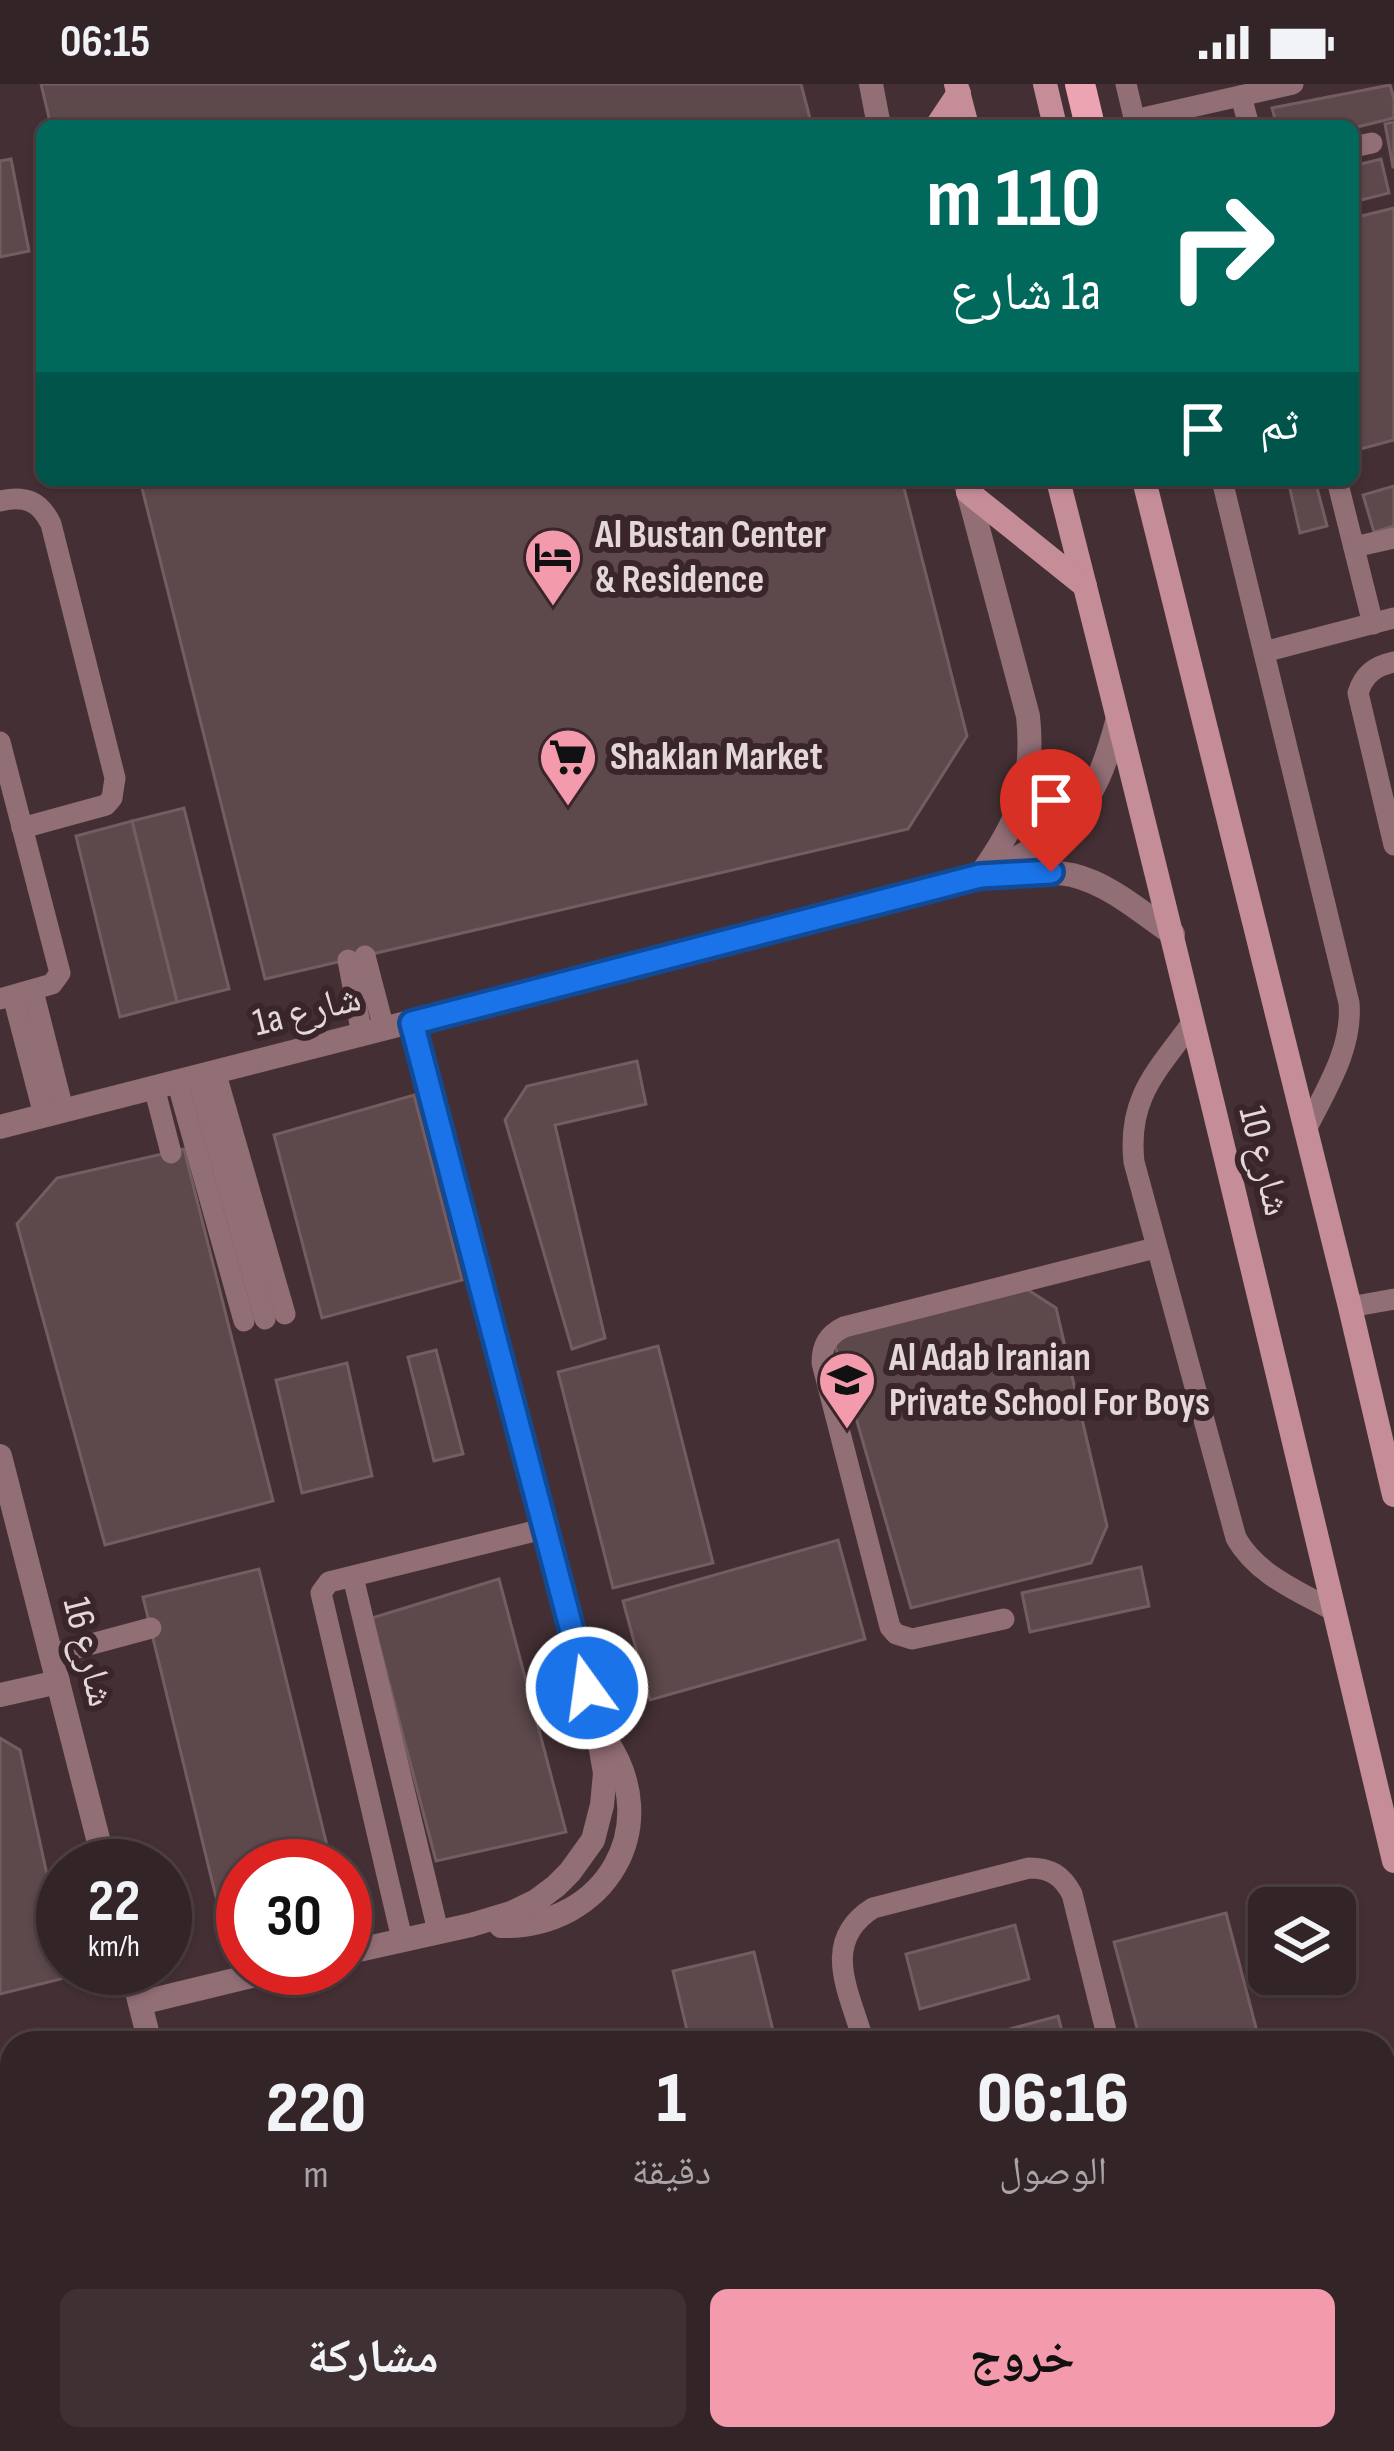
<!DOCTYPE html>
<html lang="ar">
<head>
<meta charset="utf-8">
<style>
  :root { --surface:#332427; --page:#3e3033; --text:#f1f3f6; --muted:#a9a4a7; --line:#4e4144; --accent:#f39aac }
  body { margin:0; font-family:"Sofia Sans Condensed","Noto Naskh Arabic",sans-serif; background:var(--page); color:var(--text); direction:rtl; height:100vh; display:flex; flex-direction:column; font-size:45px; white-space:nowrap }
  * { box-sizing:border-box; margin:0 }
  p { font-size:39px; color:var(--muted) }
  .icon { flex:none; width:66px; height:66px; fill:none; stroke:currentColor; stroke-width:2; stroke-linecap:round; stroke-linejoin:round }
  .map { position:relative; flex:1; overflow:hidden; direction:ltr }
  .details { position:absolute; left:0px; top:1947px; width:1395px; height:420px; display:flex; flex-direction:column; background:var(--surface); border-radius:36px 36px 0 0; box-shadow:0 3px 9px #0004,0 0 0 3px var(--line); direction:rtl }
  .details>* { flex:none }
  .top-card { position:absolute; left:36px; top:36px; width:1323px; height:366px; border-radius:18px; box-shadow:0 3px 9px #0004,0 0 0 3px var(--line); direction:rtl; background:#00695c; color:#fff; overflow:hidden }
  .fabs { position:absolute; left:1248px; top:1803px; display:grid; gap:24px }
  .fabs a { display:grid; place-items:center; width:108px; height:108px; border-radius:18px; background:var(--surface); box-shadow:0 3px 9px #0004,0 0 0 3px var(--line); font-size:60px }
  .speed { position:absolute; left:36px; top:1755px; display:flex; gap:24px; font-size:60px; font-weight:700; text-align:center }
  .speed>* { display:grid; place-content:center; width:156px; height:156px; border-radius:50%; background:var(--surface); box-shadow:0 3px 9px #0004,0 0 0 3px var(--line); line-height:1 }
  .speed small { font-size:30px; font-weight:400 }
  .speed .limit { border:18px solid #d22; background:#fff; color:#111 }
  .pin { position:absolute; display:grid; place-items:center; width:102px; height:102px; color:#fff; margin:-123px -51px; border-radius:50% 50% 50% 0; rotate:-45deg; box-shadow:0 0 12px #0007 }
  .pin .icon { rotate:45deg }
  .me { position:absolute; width:132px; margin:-66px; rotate:346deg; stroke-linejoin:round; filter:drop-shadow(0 0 9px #0008) }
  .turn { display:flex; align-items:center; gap:42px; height:252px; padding:0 60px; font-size:54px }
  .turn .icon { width:156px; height:156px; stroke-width:2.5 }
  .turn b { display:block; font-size:84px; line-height:102px }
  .then { display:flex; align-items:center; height:114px; padding:0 60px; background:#0003; gap:24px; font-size:45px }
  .eta { display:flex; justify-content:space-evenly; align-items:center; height:204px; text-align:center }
  .eta b { font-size:72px; font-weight:800; line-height:84px }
  .action { display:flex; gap:24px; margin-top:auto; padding:24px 60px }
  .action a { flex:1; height:138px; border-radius:18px; background:var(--accent); color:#111; font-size:48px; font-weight:800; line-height:138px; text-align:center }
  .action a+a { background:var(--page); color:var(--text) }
  .status { display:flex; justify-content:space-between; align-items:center; height:84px; padding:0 60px; background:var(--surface); direction:ltr }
  .status svg { height:33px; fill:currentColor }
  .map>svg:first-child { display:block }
  .building { fill:#5d484b; stroke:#745d61; stroke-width:3 }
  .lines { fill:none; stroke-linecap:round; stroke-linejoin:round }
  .lane { stroke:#926e75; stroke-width:21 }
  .street { stroke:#926e75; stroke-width:24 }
  .secondary { stroke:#c58d97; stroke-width:24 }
  .primary { stroke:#eda4b2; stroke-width:30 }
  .route-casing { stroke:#114b97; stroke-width:30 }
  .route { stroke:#1a73e8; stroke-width:21 }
  .labels { text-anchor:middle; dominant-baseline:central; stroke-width:12; stroke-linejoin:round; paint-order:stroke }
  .poi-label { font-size:39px; font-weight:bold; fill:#e4d7d9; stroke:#3a262a; text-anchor:start }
  .street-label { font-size:39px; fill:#e4d7d9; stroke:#3a262a }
</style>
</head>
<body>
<div class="status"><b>06:15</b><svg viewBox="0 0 49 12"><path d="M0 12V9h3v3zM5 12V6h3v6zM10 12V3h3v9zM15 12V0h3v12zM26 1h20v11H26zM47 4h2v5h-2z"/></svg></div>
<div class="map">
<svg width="1394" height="2367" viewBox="0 0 1394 2367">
  <rect width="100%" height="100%" fill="#443034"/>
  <g class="building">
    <polygon points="41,0 801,0 812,42 51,42"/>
    <polygon points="1390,1 1394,15 1394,34 1353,44 1353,42 1277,42 1272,24"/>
    <polygon points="1394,38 1394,83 1393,83 1385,40"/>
    <polygon points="11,75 29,167 0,173 0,77"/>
    <polygon points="1381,75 1389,109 1353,118 1353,82"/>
    <polygon points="1394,124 1394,356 1357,366 1353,350 1353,134"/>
    <polygon points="140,396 902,396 967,652 908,745 265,895"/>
    <polygon points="1288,396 1315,396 1327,442 1300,449"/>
    <polygon points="1394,402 1394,442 1374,448 1363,411"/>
    <polygon points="184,724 229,905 177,918 132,737"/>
    <polygon points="132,737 177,918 120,933 76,752"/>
    <polygon points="637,977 646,1020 555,1041 605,1254 572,1265 505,1036 527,1002"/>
    <polygon points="414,1011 462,1196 322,1234 274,1051"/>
    <polygon points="184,1065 273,1417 105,1461 17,1140 57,1094"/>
    <polygon points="1022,1202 1056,1224 1107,1442 1091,1479 911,1524 832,1251"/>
    <polygon points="658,1262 713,1479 613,1504 558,1288"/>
    <polygon points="436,1266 463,1370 434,1377 408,1273"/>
    <polygon points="347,1279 372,1392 302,1409 276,1296"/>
    <polygon points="838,1456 865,1555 650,1616 623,1517"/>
    <polygon points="1141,1483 1149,1522 1030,1548 1022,1509"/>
    <polygon points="259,1485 332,1782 243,1782 243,1837 223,1842 143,1513"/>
    <polygon points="499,1495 566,1748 436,1777 372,1534"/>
    <polygon points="0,1654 20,1666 63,1865 63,1884 67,1884 69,1893 0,1910"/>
    <polygon points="1226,1829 1260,1959 1141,1959 1114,1858"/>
    <polygon points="1015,1841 1029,1895 920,1925 906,1870"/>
    <polygon points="754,1868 776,1959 690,1959 673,1887"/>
    <polygon points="1058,1932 1065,1959 974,1959 973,1955"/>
    <polygon points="364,2355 503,2355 455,2367 332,2367 331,2363"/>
    <polygon points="785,2355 825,2355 787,2364"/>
  </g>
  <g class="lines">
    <g class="lane">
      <polyline points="1126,0 1136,42"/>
      <polyline points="1241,12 1249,42"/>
      <polyline points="1134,36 1293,0"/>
      <polyline points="1353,63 1372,59"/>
      <path d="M1222,396L1349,919C1353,966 1324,1008 1305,1048"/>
      <polyline points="1337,396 1373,540"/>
      <path d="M0,417C25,411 40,417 51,440L115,694L112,714L106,721L22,744"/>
      <polyline points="1354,463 1394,454"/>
      <polyline points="1264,568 1394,534"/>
      <path d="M1394,578C1375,582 1364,590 1358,609L1394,761"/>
      <polyline points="0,658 60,889 52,900 0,915"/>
      <polyline points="365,872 384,945"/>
      <polyline points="348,876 362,951"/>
      <polyline points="33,907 63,1025"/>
      <polyline points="13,912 44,1031"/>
      <path d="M1192,939C1157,987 1127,1014 1134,1078L1236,1454C1257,1491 1298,1507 1334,1527"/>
      <polyline points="215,987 285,1230"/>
      <polyline points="197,992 265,1235"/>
      <polyline points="177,997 244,1237"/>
      <polyline points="154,1003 171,1069"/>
      <polyline points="1350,1223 1394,1215"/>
      <polyline points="353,1493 438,1847"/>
      <path d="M1004,1535L912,1555L896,1550L890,1543L822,1279C822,1261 828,1251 844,1243L1155,1164"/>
      <polyline points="51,1571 151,1544"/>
      <polyline points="51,1809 63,1805"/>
      <polyline points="402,1855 321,1509 329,1498 547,1444"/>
      <path d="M864,1959C850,1909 819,1858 873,1824L1029,1784C1050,1784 1062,1791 1072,1810L1109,1959"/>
      <polyline points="1383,2252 1394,2250"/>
      <polyline points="1066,2355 1069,2367"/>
      <polyline points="1262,2355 1265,2367"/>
      <polyline points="270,2367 311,2355"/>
    </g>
    <g class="street">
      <polyline points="871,0 879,42"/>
      <path d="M965,396L1028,632C1035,698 1019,737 981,790"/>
      <path d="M994,791C1020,789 1047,786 1072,791C1110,800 1142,829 1173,850"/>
      <path d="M0,1043L980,792C1067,752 1094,728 1118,634"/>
      <polyline points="0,1372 105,1782"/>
      <polyline points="0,1611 58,1598"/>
      <path d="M501,1842C605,1844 666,1742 605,1655"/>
      <polyline points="345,1869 471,1841 511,1829 536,1817 556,1802 570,1788 593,1756 602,1721 605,1689 597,1643 547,1444 412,939"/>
      <polyline points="131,1884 150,1959"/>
      <polyline points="140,1919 284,1884"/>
      <polyline points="0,2258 12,2255"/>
      <polyline points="252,2355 255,2367"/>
    </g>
    <g class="secondary">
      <polyline points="956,0 967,42"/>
      <polyline points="1045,0 1055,42"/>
      <polyline points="937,42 959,9"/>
      <path d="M1058,396C1175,855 1284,1316 1394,1777"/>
      <polyline points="1144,396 1350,1223 1394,1411"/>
      <polyline points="968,408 1085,502"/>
    </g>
    <polyline class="primary" points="1080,0 1090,42"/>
  </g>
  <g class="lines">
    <defs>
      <polyline id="route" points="587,1604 412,939 980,792 1051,788"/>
    </defs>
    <use href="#route" class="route-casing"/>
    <use href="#route" class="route"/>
  </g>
  <defs>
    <symbol id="hotel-pin" viewBox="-11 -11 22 30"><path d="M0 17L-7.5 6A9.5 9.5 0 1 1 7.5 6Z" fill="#f39aac" stroke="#3a262a"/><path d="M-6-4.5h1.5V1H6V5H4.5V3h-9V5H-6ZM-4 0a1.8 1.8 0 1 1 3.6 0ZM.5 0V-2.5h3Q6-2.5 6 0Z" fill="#111"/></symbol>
    <symbol id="supermarket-pin" viewBox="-11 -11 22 30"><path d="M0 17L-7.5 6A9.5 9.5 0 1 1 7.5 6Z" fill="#f39aac" stroke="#3a262a"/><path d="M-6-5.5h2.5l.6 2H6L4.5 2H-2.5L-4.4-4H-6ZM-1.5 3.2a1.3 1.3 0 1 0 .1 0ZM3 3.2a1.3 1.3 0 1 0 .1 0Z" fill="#111"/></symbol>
    <symbol id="school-pin" viewBox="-11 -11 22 30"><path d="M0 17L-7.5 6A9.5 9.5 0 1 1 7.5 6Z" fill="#f39aac" stroke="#3a262a"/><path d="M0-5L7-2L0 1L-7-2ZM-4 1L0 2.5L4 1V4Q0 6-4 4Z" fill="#111"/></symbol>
  </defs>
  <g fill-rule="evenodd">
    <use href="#hotel-pin" x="520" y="440" width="66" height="90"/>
    <use href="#supermarket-pin" x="535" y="640" width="66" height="90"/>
    <use href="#school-pin" x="814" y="1263" width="66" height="90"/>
  </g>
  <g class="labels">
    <g class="poi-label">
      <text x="595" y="451">Al Bustan Center<tspan x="595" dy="45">&amp; Residence</tspan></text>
      <text x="610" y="673">Shaklan Market</text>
      <text x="889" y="1274">Al Adab Iranian<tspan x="889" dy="45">Private School For Boys</tspan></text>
    </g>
    <g class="street-label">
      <text transform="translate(307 927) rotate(-14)">1a شارع</text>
      <text transform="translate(1264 1077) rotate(76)">شارع 10</text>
      <text transform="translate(88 1568) rotate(76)">شارع 16</text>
    </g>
  </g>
</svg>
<div class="fabs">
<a><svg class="icon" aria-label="layers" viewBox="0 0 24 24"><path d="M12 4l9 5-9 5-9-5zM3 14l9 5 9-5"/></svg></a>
</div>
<div class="speed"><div>22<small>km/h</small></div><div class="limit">30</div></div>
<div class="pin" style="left:1051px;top:788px;background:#d93025"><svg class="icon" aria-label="arrive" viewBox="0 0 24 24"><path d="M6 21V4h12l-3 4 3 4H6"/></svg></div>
<svg class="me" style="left:587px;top:1604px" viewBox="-20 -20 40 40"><circle r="17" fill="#1a73e8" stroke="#fff" stroke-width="3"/><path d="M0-11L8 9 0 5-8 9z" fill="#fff"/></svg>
<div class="top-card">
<div class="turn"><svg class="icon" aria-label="right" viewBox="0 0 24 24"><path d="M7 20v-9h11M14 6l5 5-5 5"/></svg><div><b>110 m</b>1a شارع</div></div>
<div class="then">ثم<svg class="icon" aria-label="arrive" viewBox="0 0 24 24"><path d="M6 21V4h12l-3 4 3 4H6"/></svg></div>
</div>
<section class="details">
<div class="eta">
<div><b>06:16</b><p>الوصول</p></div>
<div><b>1</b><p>دقيقة</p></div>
<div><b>220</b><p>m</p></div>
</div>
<div class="action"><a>خروج</a><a>مشاركة</a></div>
</section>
</div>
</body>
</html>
